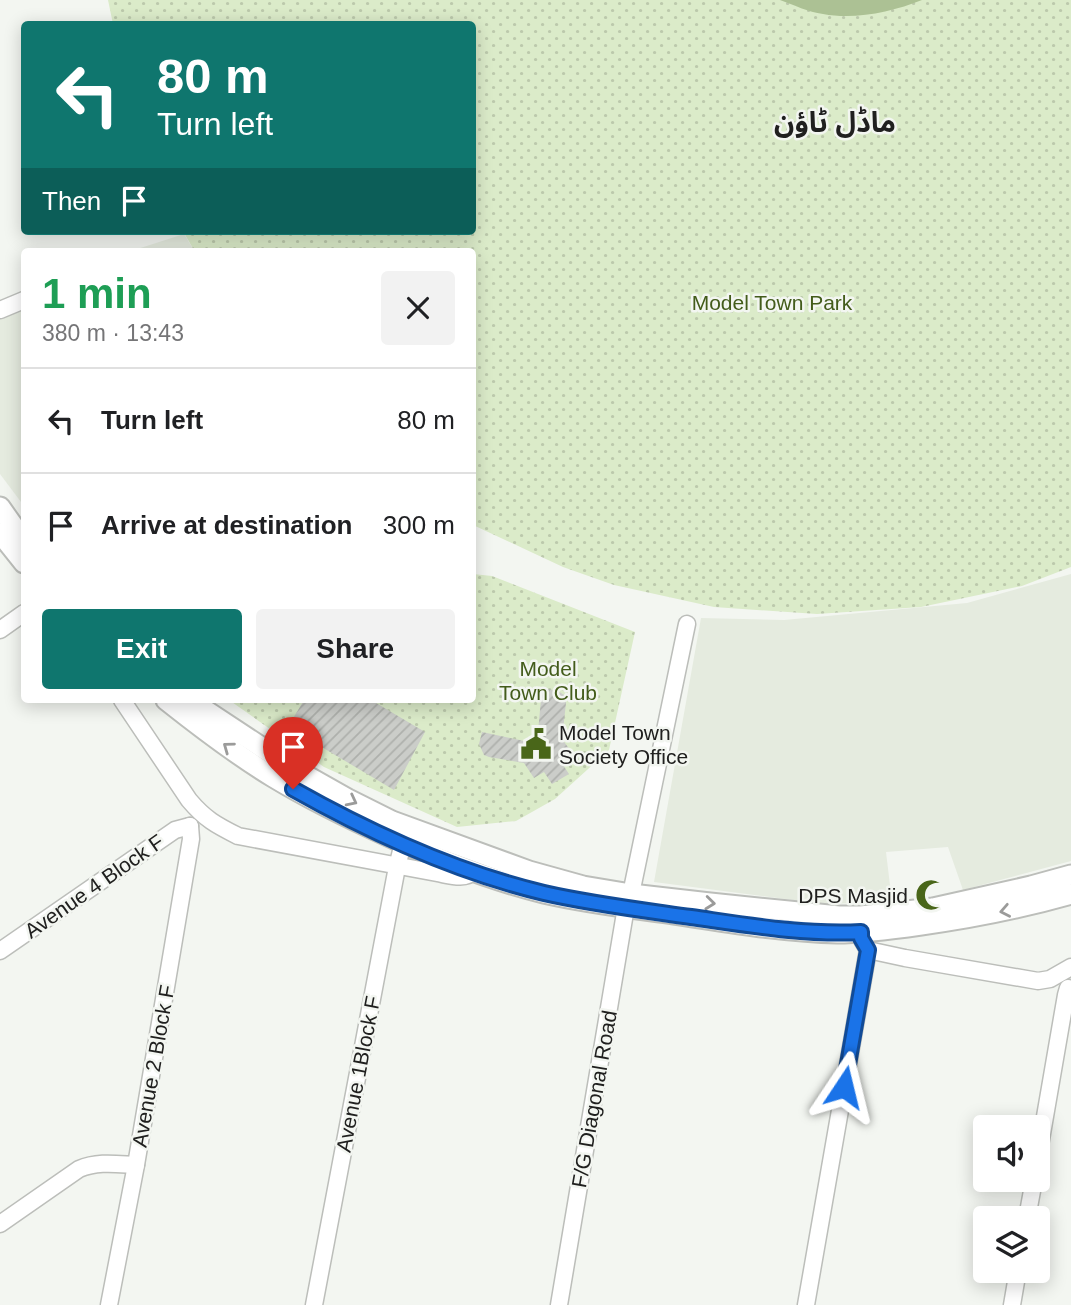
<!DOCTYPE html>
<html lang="en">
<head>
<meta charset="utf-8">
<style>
  :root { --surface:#fff; --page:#f2f2f2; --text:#202124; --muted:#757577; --line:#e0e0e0; --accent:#0f766e }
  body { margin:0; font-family:Arial,"Noto Sans Arabic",sans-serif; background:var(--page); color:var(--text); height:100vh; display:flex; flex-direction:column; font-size:26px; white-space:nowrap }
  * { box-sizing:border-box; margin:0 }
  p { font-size:23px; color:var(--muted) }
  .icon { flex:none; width:38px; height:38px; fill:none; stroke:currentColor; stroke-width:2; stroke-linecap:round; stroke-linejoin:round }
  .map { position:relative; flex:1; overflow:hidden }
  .details { position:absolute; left:21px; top:248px; width:455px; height:455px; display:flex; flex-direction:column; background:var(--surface); border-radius:7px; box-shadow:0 4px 18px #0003 }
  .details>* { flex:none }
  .guide { position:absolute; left:21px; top:21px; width:455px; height:214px; border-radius:7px; box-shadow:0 4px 18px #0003; background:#0f766e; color:#fff; overflow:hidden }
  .controls { position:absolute; left:973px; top:1115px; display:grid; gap:14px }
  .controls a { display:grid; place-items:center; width:77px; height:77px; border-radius:7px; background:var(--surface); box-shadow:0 4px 18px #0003; font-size:35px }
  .pin { position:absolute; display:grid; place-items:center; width:60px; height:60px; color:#fff; margin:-72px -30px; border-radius:50% 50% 50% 0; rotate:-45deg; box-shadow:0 0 7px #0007 }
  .pin .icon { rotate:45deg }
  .me { position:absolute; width:77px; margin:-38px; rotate:10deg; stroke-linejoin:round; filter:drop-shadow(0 0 5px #0008) }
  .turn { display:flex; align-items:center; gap:24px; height:147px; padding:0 21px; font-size:32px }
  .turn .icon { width:91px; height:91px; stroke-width:2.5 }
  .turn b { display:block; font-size:49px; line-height:60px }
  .then { display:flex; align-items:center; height:66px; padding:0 21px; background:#0003; gap:14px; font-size:26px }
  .round { display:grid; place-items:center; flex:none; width:74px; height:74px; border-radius:7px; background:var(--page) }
  .overview { display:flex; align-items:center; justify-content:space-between; height:119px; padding:0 21px }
  h1 { font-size:42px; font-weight:800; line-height:52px; color:#1e9e55 }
  .action { display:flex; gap:14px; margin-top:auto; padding:14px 21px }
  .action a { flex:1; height:80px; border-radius:7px; background:var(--accent); color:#fff; font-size:28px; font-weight:800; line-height:80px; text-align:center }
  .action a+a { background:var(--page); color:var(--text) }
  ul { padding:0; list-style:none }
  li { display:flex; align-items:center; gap:21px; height:105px; padding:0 21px; border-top:2px solid var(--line) }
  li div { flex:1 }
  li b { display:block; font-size:26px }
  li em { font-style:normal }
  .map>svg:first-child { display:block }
  .built { fill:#e5ebdf }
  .green { fill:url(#green-dots) }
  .water { fill:#acc194 }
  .building { fill:url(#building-hatch) }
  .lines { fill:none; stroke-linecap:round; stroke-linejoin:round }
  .minor-casing { stroke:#bcbeba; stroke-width:19 }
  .major-casing { stroke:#bcbeba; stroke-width:23 }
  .minor { stroke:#fff; stroke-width:16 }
  .major { stroke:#fff; stroke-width:19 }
  .oneway { stroke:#9b9b9a }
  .route-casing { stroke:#114b97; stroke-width:18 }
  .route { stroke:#1a73e8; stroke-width:12 }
  .labels { text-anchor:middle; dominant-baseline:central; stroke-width:5; stroke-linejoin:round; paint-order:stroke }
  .park-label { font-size:21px; fill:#435c1b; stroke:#f3f6f1 }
  .poi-label { font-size:21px; fill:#20201f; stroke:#f3f6f1; text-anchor:start }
  .street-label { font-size:21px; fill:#20201f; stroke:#f3f6f1 }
  .district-label { font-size:28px; font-weight:bold; fill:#20201f; stroke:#f3f6f1 }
</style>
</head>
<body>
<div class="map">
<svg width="1071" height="1305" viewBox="0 0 1071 1305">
  <defs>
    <pattern id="green-dots" width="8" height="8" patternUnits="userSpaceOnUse" patternTransform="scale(1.75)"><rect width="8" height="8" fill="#dbebc9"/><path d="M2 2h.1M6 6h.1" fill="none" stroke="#bcc9ac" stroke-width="1.8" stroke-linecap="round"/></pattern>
    <pattern id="building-hatch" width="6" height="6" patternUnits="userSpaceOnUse" patternTransform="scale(1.75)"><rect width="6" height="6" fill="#cbcdc9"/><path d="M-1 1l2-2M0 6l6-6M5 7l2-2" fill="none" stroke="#aeb0ac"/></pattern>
  </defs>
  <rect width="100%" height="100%" fill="#f3f6f1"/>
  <g class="built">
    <polygon points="184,234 195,252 128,252"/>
    <polygon points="24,292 24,506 0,474 0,301"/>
    <polygon points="1071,574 1071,861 963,890 948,847 886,852 892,902 824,904 654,882 701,618 784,620 967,603"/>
  </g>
  <g class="green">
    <polygon points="108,0 1071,0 1071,567 1022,586 921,607 817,614 714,607 614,585 563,567 473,525 472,252 195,252 183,231 472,231 472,24 113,24"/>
    <polygon points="473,574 492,576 635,632 609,750 555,799 516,821 457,827 324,767 229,700 472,700"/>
  </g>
  <path class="water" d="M780,0H922C892,12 855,20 823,14C808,12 794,5 780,0Z"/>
  <g class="building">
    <polygon points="542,688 558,691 564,695 566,703 562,739 573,754 561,762 569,774 552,784 544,772 534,778 524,763 489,757 484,755 479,744 482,732 524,741 538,732"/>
    <polygon points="304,700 371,700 425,732 394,790 288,727"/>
  </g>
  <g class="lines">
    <defs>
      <g id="minor">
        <polyline points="0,310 24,300"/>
        <polyline points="0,630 24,613"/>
        <path d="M122,700L189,800C205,819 216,825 238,836L437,873C449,875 465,881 474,871"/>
        <polyline points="868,950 905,958 1038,981 1050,979 1071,967"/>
        <polyline points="0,951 175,830 190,826"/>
        <polyline points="1038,1157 1066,995 1068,988"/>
        <polyline points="1027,1218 1034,1180"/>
        <path d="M0,1224L79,1169C98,1161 116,1164 136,1165"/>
        <polyline points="109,1305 136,1165 191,839 190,826"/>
        <polyline points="314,1305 397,867 403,843"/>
        <polyline points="559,1305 626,907 631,894 687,624"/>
        <polyline points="806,1305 868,950 861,938 861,923"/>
        <polyline points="1012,1305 1018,1270"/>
      </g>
      <g id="major">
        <polyline points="0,507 24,541"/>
        <polyline points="0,533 24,563"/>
        <path d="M166,700C200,727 235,754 273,777C311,800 350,819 390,837C440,860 491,880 544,893C587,903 631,908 674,914C728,922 783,932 837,933C865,933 893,929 921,925C972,918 1022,908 1071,894"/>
        <polyline points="190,700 293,768 348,799 392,821 529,871 583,886 631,894 710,903 839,916 861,916 933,908 1031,886 1071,875"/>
      </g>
    </defs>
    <use href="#minor" class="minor-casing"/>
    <use href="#major" class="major-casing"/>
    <use href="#minor" class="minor"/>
    <use href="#major" class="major"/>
  </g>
  <defs><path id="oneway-chevron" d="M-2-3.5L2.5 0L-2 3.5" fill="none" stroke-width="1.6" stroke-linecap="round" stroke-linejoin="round" transform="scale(1.75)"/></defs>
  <g class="oneway">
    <use href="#oneway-chevron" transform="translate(228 747) rotate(-144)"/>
    <use href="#oneway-chevron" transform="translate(352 801) rotate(27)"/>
    <use href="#oneway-chevron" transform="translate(710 903) rotate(6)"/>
    <use href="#oneway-chevron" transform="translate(1005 911) rotate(169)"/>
  </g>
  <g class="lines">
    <defs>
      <path id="route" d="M293,789C371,833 456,872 544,893C592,904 642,910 691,917C747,925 804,935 861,932V938L868,950L844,1087"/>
    </defs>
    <use href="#route" class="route-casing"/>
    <use href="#route" class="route"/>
  </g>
  <defs>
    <symbol id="civic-bare" viewBox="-9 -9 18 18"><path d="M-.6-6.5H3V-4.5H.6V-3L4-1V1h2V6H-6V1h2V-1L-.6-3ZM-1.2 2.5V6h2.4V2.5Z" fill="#496619" stroke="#f3f6f1" stroke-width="2.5" paint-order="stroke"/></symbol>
    <symbol id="mosque-bare" viewBox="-9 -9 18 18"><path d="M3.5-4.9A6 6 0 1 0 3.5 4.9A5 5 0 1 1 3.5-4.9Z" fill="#496619" stroke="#f3f6f1" stroke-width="2.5" paint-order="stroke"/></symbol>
  </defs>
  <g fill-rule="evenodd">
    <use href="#civic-bare" x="514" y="722" width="44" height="44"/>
    <use href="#mosque-bare" x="909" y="873" width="44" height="44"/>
  </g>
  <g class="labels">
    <g class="park-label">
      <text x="772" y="302">Model Town Park</text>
      <text x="548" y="668">Model<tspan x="548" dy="24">Town Club</tspan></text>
    </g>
    <g class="poi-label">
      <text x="559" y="732">Model Town<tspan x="559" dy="24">Society Office</tspan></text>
      <text x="908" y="895" text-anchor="end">DPS Masjid</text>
    </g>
    <g class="street-label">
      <text transform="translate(94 886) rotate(-35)">Avenue 4 Block F</text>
      <text transform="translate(153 1066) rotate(-80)">Avenue 2 Block F</text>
      <text transform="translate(358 1074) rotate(-79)">Avenue 1Block F</text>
      <text transform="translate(594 1099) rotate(-80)">F/G Diagonal Road</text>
    </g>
    <g class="district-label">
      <text x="835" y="122">ماڈل ٹاؤن</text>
    </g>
  </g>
</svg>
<div class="controls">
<a><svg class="icon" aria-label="sound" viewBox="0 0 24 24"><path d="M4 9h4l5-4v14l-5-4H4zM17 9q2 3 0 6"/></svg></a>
<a><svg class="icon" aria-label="layers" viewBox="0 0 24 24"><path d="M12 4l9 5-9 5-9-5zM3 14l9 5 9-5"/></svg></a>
</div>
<div class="pin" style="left:293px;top:789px;background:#d93025"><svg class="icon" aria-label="arrive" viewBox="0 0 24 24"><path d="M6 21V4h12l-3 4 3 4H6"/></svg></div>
<svg class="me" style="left:844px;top:1087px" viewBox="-20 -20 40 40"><path d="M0-17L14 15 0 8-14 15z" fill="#1a73e8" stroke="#fff" stroke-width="4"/></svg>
<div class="guide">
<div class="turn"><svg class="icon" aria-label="left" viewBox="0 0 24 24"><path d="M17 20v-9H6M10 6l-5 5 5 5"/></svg><div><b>80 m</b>Turn left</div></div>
<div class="then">Then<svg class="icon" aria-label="arrive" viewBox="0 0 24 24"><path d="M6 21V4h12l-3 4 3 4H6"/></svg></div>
</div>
<section class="details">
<div class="overview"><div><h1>1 min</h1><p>380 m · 13:43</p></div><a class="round"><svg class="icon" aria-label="close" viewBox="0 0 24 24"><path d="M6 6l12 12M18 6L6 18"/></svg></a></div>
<ul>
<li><svg class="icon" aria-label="left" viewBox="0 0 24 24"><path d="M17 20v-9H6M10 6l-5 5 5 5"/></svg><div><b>Turn left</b></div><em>80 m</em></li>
<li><svg class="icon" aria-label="arrive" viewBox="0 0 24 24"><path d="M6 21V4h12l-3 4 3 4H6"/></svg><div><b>Arrive at destination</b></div><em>300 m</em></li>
</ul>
<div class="action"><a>Exit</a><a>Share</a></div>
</section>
</div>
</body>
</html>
